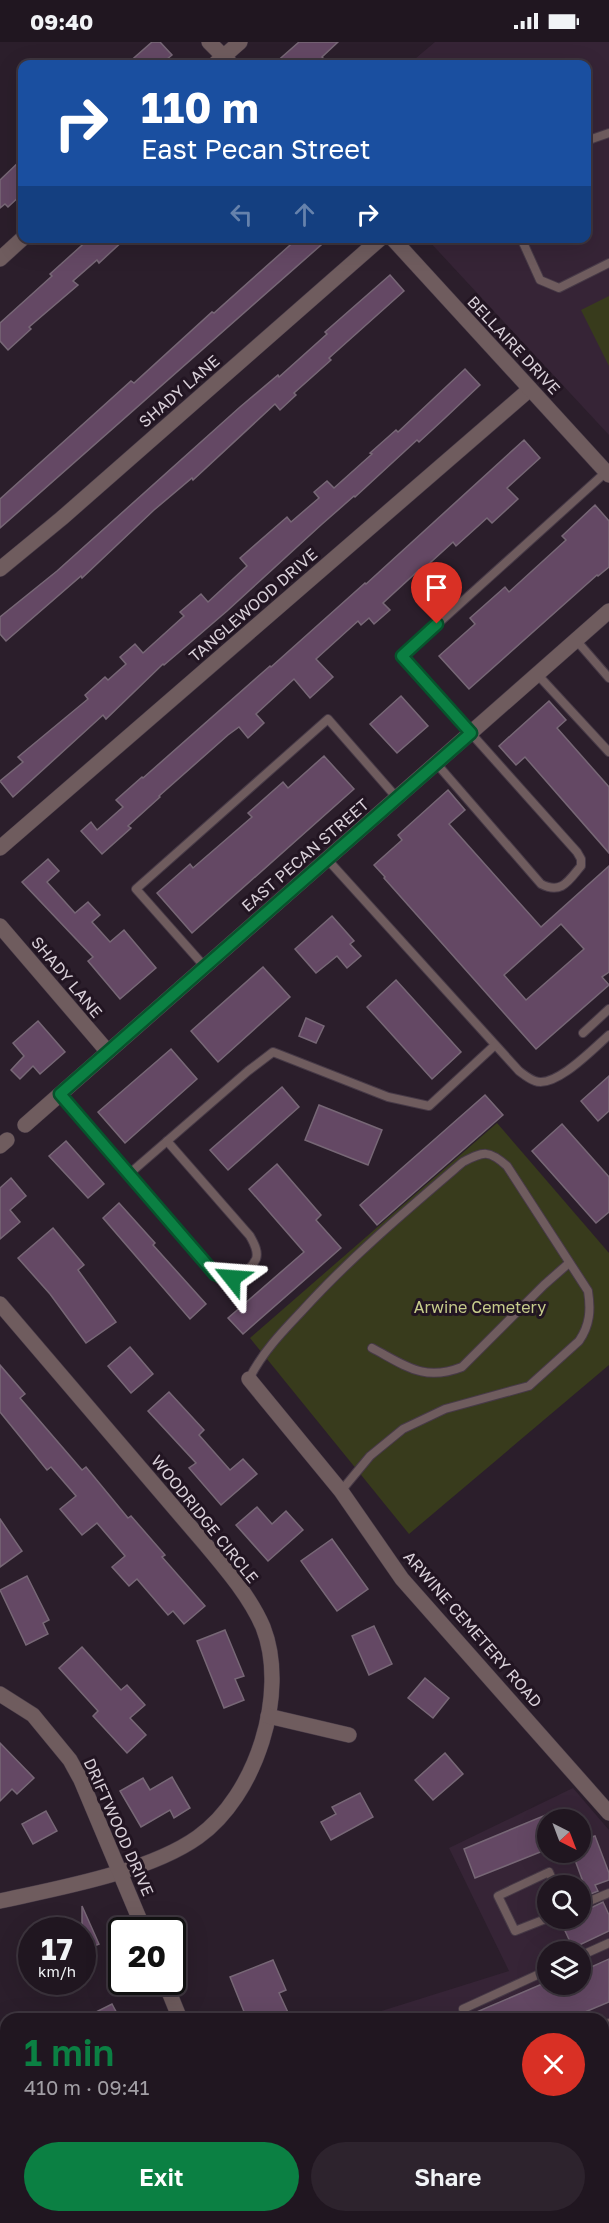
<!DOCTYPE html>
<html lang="en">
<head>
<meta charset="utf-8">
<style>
  :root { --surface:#201620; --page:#2d232d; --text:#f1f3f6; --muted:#a29fa5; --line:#3d353e; --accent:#0b8043 }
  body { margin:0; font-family:"Golos Text",sans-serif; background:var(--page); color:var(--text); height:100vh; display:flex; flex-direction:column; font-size:22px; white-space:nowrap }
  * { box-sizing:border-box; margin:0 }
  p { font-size:20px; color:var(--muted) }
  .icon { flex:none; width:33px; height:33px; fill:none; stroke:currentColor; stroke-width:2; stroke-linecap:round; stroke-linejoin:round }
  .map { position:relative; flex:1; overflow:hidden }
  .details { position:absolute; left:0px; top:1971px; width:609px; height:210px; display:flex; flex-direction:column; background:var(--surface); border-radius:18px 18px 0 0; box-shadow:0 6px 24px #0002,0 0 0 2px var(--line) }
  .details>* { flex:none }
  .guide { position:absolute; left:18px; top:18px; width:573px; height:183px; border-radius:12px; box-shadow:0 6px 24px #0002,0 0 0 2px var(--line); background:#1a4fa0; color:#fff; overflow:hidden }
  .needle { width:39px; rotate:138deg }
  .controls { position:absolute; left:537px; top:1767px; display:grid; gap:12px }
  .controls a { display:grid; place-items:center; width:54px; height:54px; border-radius:50%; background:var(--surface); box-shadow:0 6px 24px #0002,0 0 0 2px var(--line); font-size:30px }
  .speed { position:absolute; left:18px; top:1875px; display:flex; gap:12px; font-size:30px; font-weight:700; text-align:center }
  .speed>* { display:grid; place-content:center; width:78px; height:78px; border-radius:50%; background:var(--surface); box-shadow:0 6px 24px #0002,0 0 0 2px var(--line); line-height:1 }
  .speed small { font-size:15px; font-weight:400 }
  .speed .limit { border:3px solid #111; border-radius:9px; background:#fff; color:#111 }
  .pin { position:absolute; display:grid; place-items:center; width:51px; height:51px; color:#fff; margin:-62px -26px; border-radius:50% 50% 50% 0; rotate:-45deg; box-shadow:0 0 6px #0007 }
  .pin .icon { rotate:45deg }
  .me { position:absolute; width:66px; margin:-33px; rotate:298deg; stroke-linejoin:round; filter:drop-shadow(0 0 4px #0008) }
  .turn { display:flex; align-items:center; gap:21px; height:126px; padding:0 24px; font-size:27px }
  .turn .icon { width:78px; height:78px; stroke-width:2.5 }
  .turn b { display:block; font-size:42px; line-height:51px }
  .lanes { display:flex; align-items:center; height:57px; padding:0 24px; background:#0003; justify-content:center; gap:30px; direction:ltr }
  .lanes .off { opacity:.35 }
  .round { display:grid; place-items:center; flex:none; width:63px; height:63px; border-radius:32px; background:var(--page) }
  .headline { display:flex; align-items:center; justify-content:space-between; height:102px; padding:0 24px }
  h1 { font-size:36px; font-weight:600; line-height:45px; color:var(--accent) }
  .cta { display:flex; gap:12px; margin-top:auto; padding:12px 24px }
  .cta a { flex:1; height:69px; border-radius:36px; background:var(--accent); color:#fff; font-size:24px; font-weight:600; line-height:69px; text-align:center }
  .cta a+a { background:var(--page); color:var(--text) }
  .status { display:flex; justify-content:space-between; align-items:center; height:42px; padding:0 30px; background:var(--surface); direction:ltr }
  .status svg { height:16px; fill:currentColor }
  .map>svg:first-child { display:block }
  .built { fill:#362436; fill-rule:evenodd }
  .green { fill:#383b1c }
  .building { fill:#644864; stroke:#776776; stroke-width:1.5; fill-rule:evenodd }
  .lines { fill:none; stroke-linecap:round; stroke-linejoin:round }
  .service-casing { stroke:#473a47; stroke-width:10 }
  .minor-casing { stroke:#473a47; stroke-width:16 }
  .tertiary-casing { stroke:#473a47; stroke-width:16 }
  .secondary-casing { stroke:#473a47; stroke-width:16 }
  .service { stroke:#6f5c5e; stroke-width:8 }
  .minor { stroke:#6f5c5e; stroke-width:15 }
  .tertiary { stroke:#6f5c5e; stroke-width:15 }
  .secondary { stroke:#9a7c7f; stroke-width:15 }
  .route-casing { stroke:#07532c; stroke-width:15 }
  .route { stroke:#0b8043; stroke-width:10 }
  .labels { text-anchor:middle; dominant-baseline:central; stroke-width:6; stroke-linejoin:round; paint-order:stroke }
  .street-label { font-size:16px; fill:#d9d0d9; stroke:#221522 }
  .park-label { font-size:16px; fill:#c7cd8c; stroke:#221522 }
</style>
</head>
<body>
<div class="status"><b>09:40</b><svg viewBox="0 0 49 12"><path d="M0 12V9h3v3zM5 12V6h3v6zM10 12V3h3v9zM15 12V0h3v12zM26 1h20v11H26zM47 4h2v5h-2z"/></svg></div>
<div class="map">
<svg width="609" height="2181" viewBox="0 0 609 2181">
  <rect width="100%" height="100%" fill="#2b1e2b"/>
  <g class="built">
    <polygon points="435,0 609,0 609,393 427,197 586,196 586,22 409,22"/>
    <path d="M573,1746L609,1788V2008L603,2011V1977H356L509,1929L449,1806ZM548,1778H580V1810H548ZM548,1844H580V1876H548ZM548,1910H580V1942H548Z"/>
  </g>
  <g class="green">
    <polygon points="609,254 609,324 581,268"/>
    <polygon points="497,1081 609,1211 609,1323 409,1492 250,1296"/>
  </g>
  <g class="building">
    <polygon points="152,0 160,0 172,13 161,22 127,22"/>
    <polygon points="299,0 338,0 322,15 329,22 274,22"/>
    <polygon points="22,117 22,152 8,165 5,162 0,166 0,138"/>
    <polygon points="90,196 126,196 99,221 97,218 73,239 78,243 29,285 31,287 8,308 0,299 0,281 52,234 50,232"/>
    <polygon points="298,196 329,196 0,486 0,457 131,339 134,341 212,270 214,271"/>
    <polygon points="390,233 404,249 329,316 331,318 294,351 296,353 280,368 275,362 193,438 192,436 154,468 82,536 81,534 6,599 0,592 0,575 57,529 240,365 278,333 279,335 327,292 325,290"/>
    <polygon points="465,327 480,343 445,376 419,400 417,398 355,455 354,454 321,483 227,569 164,623 163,622 106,677 103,673 13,755 0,739 23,720 18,715 88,657 85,653 105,635 108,638 126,622 120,615 135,602 143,611 184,574 180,570 201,552 208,560 247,524 240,516 287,475 291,480 319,456 314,450 327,439 334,446 372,412 370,411 396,388 398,390"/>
    <polygon points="524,398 540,416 507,446 518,457 492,481 487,476 456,504 453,500 421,529 419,528 383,561 390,568 374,582 369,576 361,583 358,579 316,617 333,635 310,656 294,637 256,672 264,681 248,696 239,685 228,693 159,754 160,755 128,784 131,786 102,812 81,789 91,780 97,788 123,765 116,758 142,735 143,736 270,624 271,625 365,541 366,542"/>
    <polygon points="595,463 609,479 609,525 598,534 597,533 469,647 439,614 475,582 470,576 505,545 509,550 566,498 562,494"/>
    <polygon points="401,654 428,684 397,711 370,682"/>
    <polygon points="549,659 566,678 557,686 609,745 609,811 525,715 516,723 499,704"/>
    <polygon points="324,714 354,747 192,891 157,851 190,822 193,826 252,775 248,771 283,740 288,746"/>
    <path d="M448,748L465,768L449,782L541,885L609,824V930L602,935L609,943L536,1007L384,836L385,835L374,823L402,798L398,793ZM561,882L584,907L526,958L504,933Z"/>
    <polygon points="48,817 59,829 47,840 75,871 88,860 100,873 92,880 110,900 124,888 156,926 120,957 88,919 93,915 22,840"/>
    <polygon points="332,874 354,899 350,902 361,914 347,926 337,914 316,931 295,907"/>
    <polygon points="263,925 290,955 218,1020 191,989"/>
    <polygon points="396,938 461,1010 432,1037 367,965"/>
    <polygon points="306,976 324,984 316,1001 299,994"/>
    <polygon points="38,979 65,1010 40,1032 33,1024 20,1037 11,1028 24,1014 13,1001"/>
    <polygon points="171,1007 197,1037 125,1101 98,1070"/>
    <polygon points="609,1034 609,1069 598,1079 581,1059"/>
    <polygon points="282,1045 299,1065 228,1128 210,1108"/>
    <polygon points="485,1053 503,1073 377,1183 360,1163"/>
    <polygon points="319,1063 382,1088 368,1123 305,1098"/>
    <polygon points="562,1082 609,1135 609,1170 596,1181 532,1109"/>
    <polygon points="66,1099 104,1142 88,1156 49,1114"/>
    <polygon points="277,1122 321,1173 316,1178 341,1206 243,1292 228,1276 304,1210 249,1147"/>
    <polygon points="11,1136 26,1154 10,1168 20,1180 0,1197 0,1146"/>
    <polygon points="119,1161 155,1201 153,1203 206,1262 190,1277 103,1176"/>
    <polygon points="53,1186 84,1223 78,1228 116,1280 86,1301 50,1252 18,1216"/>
    <polygon points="130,1305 153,1332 131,1351 108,1324"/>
    <polygon points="0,1323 25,1352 20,1356 82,1428 86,1425 128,1476 131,1474 165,1513 162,1515 205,1564 184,1582 173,1569 168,1573 137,1537 129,1544 112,1525 125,1514 97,1481 82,1493 60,1467 76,1454 51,1425 47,1428 0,1370"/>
    <polygon points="169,1350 204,1388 199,1393 230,1428 243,1417 257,1432 221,1463 189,1426 196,1421 148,1369"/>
    <polygon points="257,1465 272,1482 286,1469 303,1488 268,1519 236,1483"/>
    <polygon points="0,1477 22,1509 0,1525"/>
    <polygon points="332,1497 368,1547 337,1569 301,1519"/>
    <polygon points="27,1534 49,1578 43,1581 48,1592 26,1603 0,1548"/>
    <polygon points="374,1584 392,1622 369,1633 352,1594"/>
    <polygon points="225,1588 244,1634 235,1637 244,1658 224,1666 197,1599"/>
    <polygon points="82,1605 121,1648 127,1643 145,1663 130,1676 146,1693 127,1711 93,1674 98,1669 59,1626"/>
    <polygon points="425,1636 449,1656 433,1676 408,1656"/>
    <polygon points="0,1701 34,1736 17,1752 12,1747 0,1759"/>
    <polygon points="445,1711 463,1732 433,1758 415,1738"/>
    <polygon points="172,1735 190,1766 174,1776 170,1768 141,1785 120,1749 143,1736 150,1748"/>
    <polygon points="360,1751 373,1775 331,1798 321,1780 336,1772 332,1765"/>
    <polygon points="46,1769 57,1789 33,1802 22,1782"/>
    <polygon points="548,1772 548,1807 475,1836 464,1807"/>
    <polygon points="595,1794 609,1831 609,1838 595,1843 598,1849 588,1853 572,1810 580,1810 580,1799"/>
    <polygon points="603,1860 609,1873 609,1889 573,1906 561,1880 568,1876 580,1876 580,1871"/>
    <polygon points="82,1864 99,1902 82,1909"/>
    <polygon points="609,1917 609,1960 585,1970 586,1973 578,1977 473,1977 472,1972 542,1942 580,1942 580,1930"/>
    <polygon points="273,1918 286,1948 279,1951 291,1977 247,1977 230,1935"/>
    <polygon points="112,1962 120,1977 82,1977"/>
  </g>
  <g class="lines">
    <defs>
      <g id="service">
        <polyline points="586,99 609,91"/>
        <polyline points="521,196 540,238 559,246 609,221"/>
        <polyline points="576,598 609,636"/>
        <polyline points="537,632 609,710"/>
        <path d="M436,721L541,842C562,853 569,838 581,824V817L577,810L402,614L606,430"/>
        <path d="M327,817L519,1029C523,1032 529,1037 535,1039C555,1047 594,1006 609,993"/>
        <polyline points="205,925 136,847 328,677 397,756"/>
        <polyline points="583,991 609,967"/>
        <polyline points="60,1052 129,1132 248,1029 273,1010 388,1055 429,1064 495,1003"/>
        <path d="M129,1132L215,1232C229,1238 249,1232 256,1217C259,1209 253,1200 250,1194L167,1099"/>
        <path d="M372,1306C406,1324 424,1340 462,1325L544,1243L569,1221"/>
        <path d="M249,1337C262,1311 281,1291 302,1269C351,1215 408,1167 463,1120C484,1109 489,1108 507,1124L588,1249C591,1268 590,1283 579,1299L529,1344L445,1367L403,1387L370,1414L341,1449"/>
        <polyline points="580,1863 609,1851"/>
        <polyline points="548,1876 515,1889 498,1854 549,1830 555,1844"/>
        <polyline points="580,1914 609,1901"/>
        <polyline points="467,1977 463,1967 548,1928"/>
        <polyline points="603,1984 609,1981"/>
      </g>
      <g id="minor">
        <polyline points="215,22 240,0"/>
        <polyline points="0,217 23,196"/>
        <polyline points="0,527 62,476 381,196"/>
        <polyline points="0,806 530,347"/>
        <polyline points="0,884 108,1010"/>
        <polyline points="25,1083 609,569"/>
        <polyline points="0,1104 7,1098"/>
        <path d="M0,1262L206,1503C227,1528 250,1555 263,1585C289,1651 256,1754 198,1795C149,1830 59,1846 0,1859"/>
        <polyline points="249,1337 341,1449 402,1537 609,1771"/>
        <polyline points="0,1652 33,1673 70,1718 81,1738 144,1888"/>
        <polyline points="268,1674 349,1693"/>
        <polyline points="165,1940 180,1977"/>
        <polyline points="433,2175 438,2181"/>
      </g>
      <g id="tertiary">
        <polyline points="209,0 231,22"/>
        <polyline points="392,196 609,433"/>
        <polyline points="603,2159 609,2166"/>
      </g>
      <g id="secondary">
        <polyline points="603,2041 609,2038"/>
        <polyline points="123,2181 143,2175"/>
      </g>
    </defs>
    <use href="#service" class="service-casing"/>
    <use href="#minor" class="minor-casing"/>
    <use href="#tertiary" class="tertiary-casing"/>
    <use href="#secondary" class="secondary-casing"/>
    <use href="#service" class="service"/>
    <use href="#minor" class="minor"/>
    <use href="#tertiary" class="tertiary"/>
    <use href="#secondary" class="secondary"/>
  </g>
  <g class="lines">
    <defs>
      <polyline id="route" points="232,1236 224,1236 215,1232 60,1052 471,691 402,614 437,582"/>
    </defs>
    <use href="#route" class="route-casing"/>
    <use href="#route" class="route"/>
  </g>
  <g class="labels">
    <g class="street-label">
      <text transform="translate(514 303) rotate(47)">BELLAIRE DRIVE</text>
      <text transform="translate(179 349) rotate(-41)">SHADY LANE</text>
      <text transform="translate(253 563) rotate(-41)">TANGLEWOOD DRIVE</text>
      <text transform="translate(305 813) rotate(-41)">EAST PECAN STREET</text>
      <text transform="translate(67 935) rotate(50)">SHADY LANE</text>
      <text transform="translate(205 1477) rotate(51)">WOODRIDGE CIRCLE</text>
      <text transform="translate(473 1587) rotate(49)">ARWINE CEMETERY ROAD</text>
      <text transform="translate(119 1785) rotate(66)">DRIFTWOOD DRIVE</text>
    </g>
    <g class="park-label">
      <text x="480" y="1265">Arwine Cemetery</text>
    </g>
  </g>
</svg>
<div class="controls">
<a><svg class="needle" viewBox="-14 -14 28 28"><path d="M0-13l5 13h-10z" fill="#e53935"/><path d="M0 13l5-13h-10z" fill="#a29fa5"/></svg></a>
<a><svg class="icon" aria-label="search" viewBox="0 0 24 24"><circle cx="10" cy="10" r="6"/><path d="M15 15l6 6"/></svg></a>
<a><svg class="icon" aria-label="layers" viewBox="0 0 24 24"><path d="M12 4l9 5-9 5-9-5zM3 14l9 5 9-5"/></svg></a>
</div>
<div class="speed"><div>17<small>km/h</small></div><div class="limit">20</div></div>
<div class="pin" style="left:437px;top:582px;background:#d93025"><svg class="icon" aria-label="arrive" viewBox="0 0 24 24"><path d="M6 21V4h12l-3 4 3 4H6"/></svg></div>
<svg class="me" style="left:232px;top:1236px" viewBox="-20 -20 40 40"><path d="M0-17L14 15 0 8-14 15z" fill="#0b8043" stroke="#fff" stroke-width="4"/></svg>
<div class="guide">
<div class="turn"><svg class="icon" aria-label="right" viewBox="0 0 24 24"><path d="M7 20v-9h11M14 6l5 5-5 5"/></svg><div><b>110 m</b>East Pecan Street</div></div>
<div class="lanes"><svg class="icon off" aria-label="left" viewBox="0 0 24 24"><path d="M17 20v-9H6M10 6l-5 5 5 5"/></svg><svg class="icon off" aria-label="ahead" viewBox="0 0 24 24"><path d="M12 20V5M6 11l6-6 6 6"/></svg><svg class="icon" aria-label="right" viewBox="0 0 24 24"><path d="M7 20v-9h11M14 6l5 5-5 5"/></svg></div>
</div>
<section class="details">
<div class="headline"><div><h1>1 min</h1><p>410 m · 09:41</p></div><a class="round" style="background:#d93025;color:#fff"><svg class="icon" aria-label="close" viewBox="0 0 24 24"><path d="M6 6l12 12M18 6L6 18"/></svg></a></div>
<div class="cta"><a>Exit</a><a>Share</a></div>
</section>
</div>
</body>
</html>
